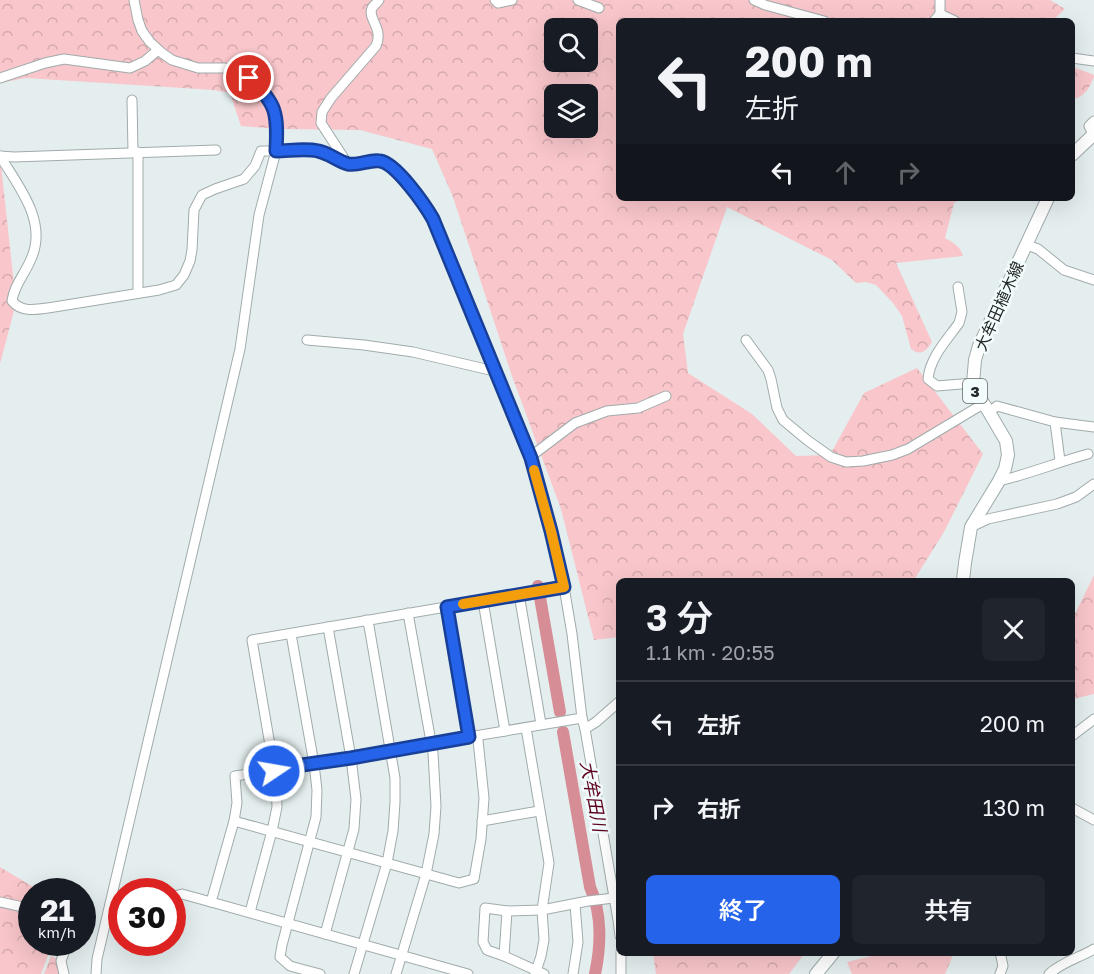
<!DOCTYPE html>
<html lang="ja">
<head>
<meta charset="utf-8">
<style>
  :root { --surface:#171b24; --page:#20242c; --text:#f1f3f6; --muted:#9ea1a6; --line:#363941; --accent:#2563eb }
  body { margin:0; font-family:"Golos Text","Noto Sans JP",sans-serif; background:var(--page); color:var(--text); height:100vh; display:flex; flex-direction:column; font-size:22px; white-space:nowrap }
  * { box-sizing:border-box; margin:0 }
  p { font-size:20px; color:var(--muted) }
  .icon { flex:none; width:33px; height:33px; fill:none; stroke:currentColor; stroke-width:2; stroke-linecap:round; stroke-linejoin:round }
  .map { position:relative; flex:1; overflow:hidden }
  .side { position:absolute; left:616px; top:578px; width:459px; height:378px; display:flex; flex-direction:column; background:var(--surface); border-radius:9px; box-shadow:0 6px 24px #0002 }
  .side>* { flex:none }
  .guide { position:absolute; left:616px; top:18px; width:459px; height:183px; border-radius:9px; box-shadow:0 6px 24px #0002; background:#171b24; color:var(--text); overflow:hidden }
  .buttons { position:absolute; left:544px; top:18px; display:grid; gap:12px }
  .buttons a { display:grid; place-items:center; width:54px; height:54px; border-radius:9px; background:var(--surface); box-shadow:0 6px 24px #0002; font-size:30px }
  .speed { position:absolute; left:18px; top:878px; display:flex; gap:12px; font-size:30px; font-weight:700; text-align:center }
  .speed>* { display:grid; place-content:center; width:78px; height:78px; border-radius:50%; background:var(--surface); box-shadow:0 6px 24px #0002; line-height:1 }
  .speed small { font-size:15px; font-weight:400 }
  .speed .limit { border:9px solid #d22; background:#fff; color:#111 }
  .pin { position:absolute; display:grid; place-items:center; width:51px; height:51px; color:#fff; margin:-26px; border:3px solid #fff; border-radius:50%; box-shadow:0 2px 6px #0007 }
  .me { position:absolute; width:66px; margin:-33px; rotate:78deg; stroke-linejoin:round; filter:drop-shadow(0 0 4px #0008) }
  .turn { display:flex; align-items:center; gap:21px; height:126px; padding:0 30px; font-size:27px }
  .turn .icon { width:78px; height:78px; stroke-width:2.5 }
  .turn b { display:block; font-size:42px; line-height:51px }
  .lanes { display:flex; align-items:center; height:57px; padding:0 30px; background:#0003; justify-content:center; gap:30px; direction:ltr }
  .lanes .off { opacity:.35 }
  .round { display:grid; place-items:center; flex:none; width:63px; height:63px; border-radius:9px; background:var(--page) }
  .summary { display:flex; align-items:center; justify-content:space-between; height:102px; padding:0 30px }
  h1 { font-size:36px; font-weight:600; line-height:45px }
  .cta { display:flex; gap:12px; margin-top:auto; padding:12px 30px }
  .cta a { flex:1; height:69px; border-radius:9px; background:var(--accent); color:#fff; font-size:24px; font-weight:600; line-height:69px; text-align:center }
  .cta a+a { background:var(--page); color:var(--text) }
  ul { padding:0; list-style:none }
  li { display:flex; align-items:center; gap:18px; height:84px; padding:0 30px; border-top:2px solid var(--line) }
  li div { flex:1 }
  li b { display:block; font-size:22px }
  li em { font-style:normal }
  .map>svg:first-child { display:block }
  .forest { fill:url(#forest-crowns); fill-rule:evenodd }
  .lines { fill:none; stroke-linecap:round; stroke-linejoin:round }
  .river { stroke:#d78d96; stroke-width:12 }
  .minor-casing { stroke:#a1abab; stroke-width:11 }
  .major-casing { stroke:#a1abab; stroke-width:14 }
  .minor { stroke:#fff; stroke-width:9 }
  .major { stroke:#fff; stroke-width:12 }
  .route-casing { stroke:#184099; stroke-width:15 }
  .route { stroke:#2563eb; stroke-width:10 }
  .slow { stroke:#f59e0b; stroke-width:10 }
  .labels { text-anchor:middle; dominant-baseline:central; stroke-width:5; stroke-linejoin:round; paint-order:stroke }
  .shield { fill:#f2fcfc; stroke:#616666; stroke-width:1.5 }
  .shield-label { font-size:15px; font-weight:bold; fill:#232626 }
  .street-label { font-size:16px; fill:#232626; stroke:#f2fcfc }
  .water-label { font-size:18px; font-style:italic; fill:#5f0420; stroke:#f2fcfc }
</style>
</head>
<body>
<div class="map">
<svg width="1094" height="974" viewBox="0 0 1094 974">
  <defs>
    <pattern id="forest-crowns" width="20" height="18" patternUnits="userSpaceOnUse" patternTransform="scale(1.5)"><rect width="20" height="18" fill="#f8c6cb"/><path d="M2 6a3 3 0 1 1 6 0M12 15a3 3 0 1 1 6 0" fill="none" stroke="#d4aaae"/></pattern>
  </defs>
  <rect width="100%" height="100%" fill="#e4eeee"/>
  <g class="forest">
    <path d="M0,0H1050L1065,9L1052,21H620V198H962L954,203L945,238C954,243 960,246 963,256L896,263L932,342C927,350 921,357 911,349L902,316L893,303L876,285L866,282L856,283L832,260L727,207L683,334L688,373L752,414L796,456L830,455L864,393L917,368L983,454L944,532L914,580H620L619,637L594,640L561,509L512,376L453,197L432,149L360,130L281,129L241,126L230,93L214,90L26,78L0,83ZM555,28H588V62H555ZM555,94H588V128H555Z"/>
    <path d="M1073,67L1094,75V77C1089,88 1085,97 1073,99Z"/>
    <polygon points="0,156 16,303 0,364"/>
    <polygon points="1094,575 1094,694 1073,699 1073,616 1076,612"/>
    <polygon points="0,867 40,891 32,891 32,942 53,942 41,974 0,974"/>
    <polygon points="888,952 954,952 954,953 945,974 852,974 847,962"/>
    <polygon points="653,953 653,952 805,953 789,974 656,974"/>
    <polygon points="51,956 57,959 61,974 44,974"/>
  </g>
  <g class="lines">
    <g class="river">
      <polyline points="538,586 560,712"/>
      <path d="M563,732L590,887C602,913 601,946 595,974"/>
    </g>
    <defs>
      <g id="minor">
        <polyline points="495,0 498,3 512,0"/>
        <polyline points="578,0 599,8"/>
        <polyline points="754,0 765,5 824,21"/>
        <polyline points="940,14 955,21"/>
        <polyline points="934,21 940,14 940,0"/>
        <polyline points="1072,58 1094,61"/>
        <polyline points="0,78 45,63 64,59 130,68 145,61 158,50"/>
        <polyline points="132,100 133,152"/>
        <polyline points="1093,134 1089,126 1094,121"/>
        <polyline points="138,152 138,293"/>
        <path d="M0,156C19,187 48,222 31,259C25,274 14,285 12,301C21,312 34,310 48,308L159,290L176,285L184,275L190,261L192,250L194,210L202,195L215,189L244,179L255,166L261,151C272,151 283,151 294,151C301,150 309,149 317,151C327,153 336,160 346,163C359,167 372,158 382,161C397,165 426,205 433,219L494,371L522,435L539,485L564,587L572,634L582,718L585,729L618,920L620,936"/>
        <polyline points="0,156 14,157 216,150"/>
        <path d="M347,163L321,123L322,112L331,98L376,46C384,28 367,19 372,8C374,5 377,3 379,0"/>
        <polyline points="1027,245 1038,249 1064,270 1094,280"/>
        <path d="M958,287L962,312L959,323C947,340 930,357 928,379L937,386L973,383"/>
        <polyline points="307,340 364,345 413,352 494,371"/>
        <polyline points="746,340 768,370 771,379 777,408 783,420 807,440 831,457 846,462 863,461 892,455 908,449 983,404"/>
        <polyline points="989,412 997,406 1055,422 1094,427"/>
        <polyline points="1055,422 1060,461"/>
        <polyline points="530,457 575,423 607,411 638,408 666,396"/>
        <path d="M999,481C1029,474 1058,462 1088,454"/>
        <polyline points="971,527 988,519 1057,504 1076,497 1094,484"/>
        <polyline points="519,594 541,724"/>
        <polyline points="483,601 505,731"/>
        <polyline points="447,607 469,737 582,718"/>
        <polyline points="291,634 314,764 317,790 316,817 282,945 280,957 290,966 320,974"/>
        <polyline points="526,728 549,863 542,910 544,940 541,956 535,974"/>
        <polyline points="585,729 596,722 620,701"/>
        <polyline points="1072,736 1094,719"/>
        <polyline points="1072,808 1094,820"/>
        <polyline points="234,821 459,883 474,879 481,839 484,798 478,740 475,736"/>
        <polyline points="482,821 539,811"/>
        <polyline points="178,895 182,894 211,902"/>
        <polyline points="0,902 32,909"/>
        <polyline points="250,912 272,831 277,807 276,780 252,640 564,587"/>
        <polyline points="325,934 354,829 356,799 351,758 328,627"/>
        <polyline points="1000,952 1003,966 1000,974"/>
        <polyline points="504,956 507,911"/>
        <polyline points="64,974 61,961 68,942"/>
        <polyline points="96,974 97,959 240,349 259,215 276,151 277,128 275,113 270,100 264,91 249,78 235,71 225,68 198,68 172,60 162,53 150,42 142,31 138,20 134,0"/>
        <polyline points="354,974 387,863 393,831 395,802 395,778 369,626 366,620"/>
        <polyline points="396,974 426,874 434,834 436,806 433,753 408,613"/>
        <polyline points="468,974 211,902 234,821 237,803 235,776 351,758 469,737"/>
        <polyline points="544,974 504,956 487,950 483,942 485,908 507,911 542,910 588,901 614,898"/>
        <polyline points="573,974 578,942 575,904"/>
        <polyline points="621,974 621,952"/>
        <path d="M1049,974C1062,962 1079,958 1094,949"/>
      </g>
      <g id="major">
        <polyline points="1072,155 1094,134"/>
        <polyline points="963,580 965,563 971,527 999,481 1005,469 1008,455 1006,441 989,412 976,392 973,383 975,360 979,346 1048,198"/>
        <polyline points="816,974 834,952"/>
      </g>
    </defs>
    <use href="#minor" class="minor-casing"/>
    <use href="#major" class="major-casing"/>
    <use href="#minor" class="minor"/>
    <use href="#major" class="major"/>
  </g>
  <g class="lines">
    <defs>
      <path id="route" d="M249,78C277,103 278,114 276,151C289,151 304,148 318,151C329,153 337,161 348,164C359,166 370,159 380,161C396,163 425,205 433,219L531,458L551,531L564,587L447,607L469,737L351,758L274,769V771"/>
    </defs>
    <use href="#route" class="route-casing"/>
    <use href="#route" class="route"/>
    <polyline class="slow" points="463,604 564,587 551,531 534,470"/>
  </g>
  <g class="labels">
    <rect class="shield" x="963" y="379" width="24" height="24" rx="4.5"/>
    <g class="shield-label">
      <text x="975" y="391">3</text>
    </g>
    <g class="street-label">
      <text transform="translate(999 306) rotate(-66)">大牟田植木線</text>
    </g>
    <g class="water-label">
      <text transform="translate(594 796) rotate(79)">大牟田川</text>
    </g>
  </g>
</svg>
<div class="buttons">
<a><svg class="icon" aria-label="search" viewBox="0 0 24 24"><circle cx="10" cy="10" r="6"/><path d="M15 15l6 6"/></svg></a>
<a><svg class="icon" aria-label="layers" viewBox="0 0 24 24"><path d="M12 4l9 5-9 5-9-5zM3 14l9 5 9-5"/></svg></a>
</div>
<div class="speed"><div>21<small>km/h</small></div><div class="limit">30</div></div>
<div class="pin" style="left:249px;top:78px;background:#d93025"><svg class="icon" aria-label="arrive" viewBox="0 0 24 24"><path d="M6 21V4h12l-3 4 3 4H6"/></svg></div>
<svg class="me" style="left:274px;top:771px" viewBox="-20 -20 40 40"><circle r="17" fill="#2563eb" stroke="#fff" stroke-width="3"/><path d="M0-11L8 9 0 5-8 9z" fill="#fff"/></svg>
<div class="guide">
<div class="turn"><svg class="icon" aria-label="left" viewBox="0 0 24 24"><path d="M17 20v-9H6M10 6l-5 5 5 5"/></svg><div><b>200 m</b>左折</div></div>
<div class="lanes"><svg class="icon" aria-label="left" viewBox="0 0 24 24"><path d="M17 20v-9H6M10 6l-5 5 5 5"/></svg><svg class="icon off" aria-label="ahead" viewBox="0 0 24 24"><path d="M12 20V5M6 11l6-6 6 6"/></svg><svg class="icon off" aria-label="right" viewBox="0 0 24 24"><path d="M7 20v-9h11M14 6l5 5-5 5"/></svg></div>
</div>
<section class="side">
<div class="summary"><div><h1>3 分</h1><p>1.1 km · 20:55</p></div><a class="round"><svg class="icon" aria-label="close" viewBox="0 0 24 24"><path d="M6 6l12 12M18 6L6 18"/></svg></a></div>
<ul>
<li><svg class="icon" aria-label="left" viewBox="0 0 24 24"><path d="M17 20v-9H6M10 6l-5 5 5 5"/></svg><div><b>左折</b></div><em>200 m</em></li>
<li><svg class="icon" aria-label="right" viewBox="0 0 24 24"><path d="M7 20v-9h11M14 6l5 5-5 5"/></svg><div><b>右折</b></div><em>130 m</em></li>
</ul>
<div class="cta"><a>終了</a><a>共有</a></div>
</section>
</div>
</body>
</html>
